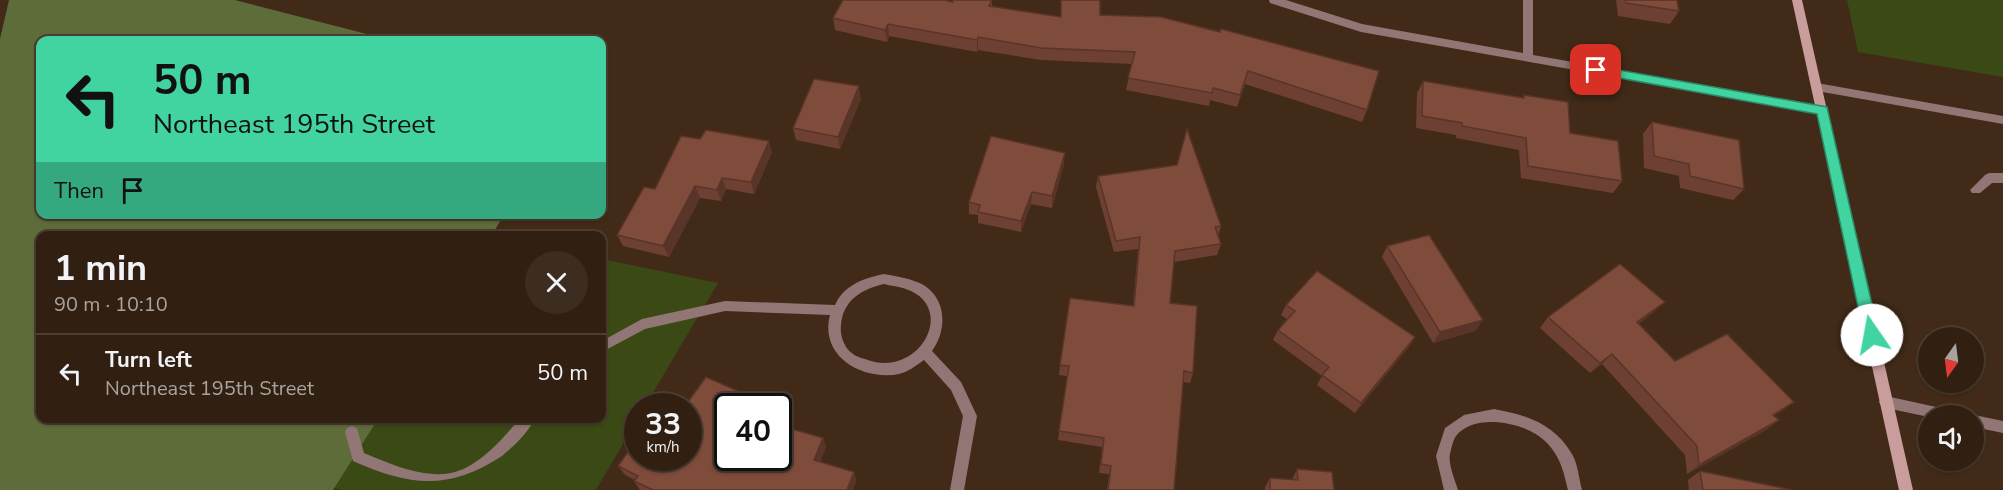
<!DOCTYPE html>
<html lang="en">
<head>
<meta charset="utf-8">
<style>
  :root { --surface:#312012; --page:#3d2d20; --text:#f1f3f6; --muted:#a8a39f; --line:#4c3e32 }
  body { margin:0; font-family:"Nunito Sans",sans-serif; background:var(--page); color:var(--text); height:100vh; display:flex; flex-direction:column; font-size:22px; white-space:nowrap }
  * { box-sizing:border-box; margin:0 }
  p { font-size:20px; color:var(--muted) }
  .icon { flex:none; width:33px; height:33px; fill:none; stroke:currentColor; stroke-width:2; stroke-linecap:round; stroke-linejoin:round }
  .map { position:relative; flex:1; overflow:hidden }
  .panel { position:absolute; left:36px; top:231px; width:570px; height:192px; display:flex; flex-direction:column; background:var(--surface); border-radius:12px; box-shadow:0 2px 4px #0004,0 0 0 2px var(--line) }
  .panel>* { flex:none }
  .banner { position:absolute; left:36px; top:36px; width:570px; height:183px; border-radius:12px; box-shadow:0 2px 4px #0004,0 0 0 2px var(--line); background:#41d4a1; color:#111; overflow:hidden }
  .needle { width:39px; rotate:194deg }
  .fabs { position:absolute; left:1918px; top:327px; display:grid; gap:12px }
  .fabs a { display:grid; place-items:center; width:66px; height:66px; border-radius:50%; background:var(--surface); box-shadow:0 2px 4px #0004,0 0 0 2px var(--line); font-size:30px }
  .speed { position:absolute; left:624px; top:393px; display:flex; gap:12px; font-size:30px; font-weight:700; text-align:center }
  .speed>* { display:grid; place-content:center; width:78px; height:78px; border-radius:50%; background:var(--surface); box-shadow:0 2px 4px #0004,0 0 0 2px var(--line); line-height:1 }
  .speed small { font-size:15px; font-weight:400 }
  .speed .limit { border:3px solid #111; border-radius:9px; background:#fff; color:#111 }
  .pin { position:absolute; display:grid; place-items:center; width:51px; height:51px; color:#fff; margin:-26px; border-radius:12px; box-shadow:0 3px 9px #0006 }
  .me { position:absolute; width:66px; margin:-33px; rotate:348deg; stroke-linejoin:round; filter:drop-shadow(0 0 4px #0008) }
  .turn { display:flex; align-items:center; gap:21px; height:126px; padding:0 18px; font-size:27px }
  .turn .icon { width:78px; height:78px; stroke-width:2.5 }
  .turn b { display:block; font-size:42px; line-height:51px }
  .then { display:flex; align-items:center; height:57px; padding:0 18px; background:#0003; gap:12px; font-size:22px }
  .round { display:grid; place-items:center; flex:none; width:63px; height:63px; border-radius:32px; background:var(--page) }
  .summary { display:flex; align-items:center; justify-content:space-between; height:102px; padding:0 18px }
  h1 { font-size:36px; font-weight:700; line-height:45px }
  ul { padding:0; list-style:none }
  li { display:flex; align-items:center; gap:18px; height:78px; padding:0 18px; border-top:2px solid var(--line) }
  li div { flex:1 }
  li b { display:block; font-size:22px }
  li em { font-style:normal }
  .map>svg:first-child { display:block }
  .green { fill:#3b4915 }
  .forest { fill:#5d6c39 }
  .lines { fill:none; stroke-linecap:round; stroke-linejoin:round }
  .lane { fill:#917675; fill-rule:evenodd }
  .street { fill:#917675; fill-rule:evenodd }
  .secondary { fill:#c89d9b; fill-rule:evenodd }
  .wall { fill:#6d4033 }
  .shaded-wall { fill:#593429 }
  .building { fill:#7f4b3b; stroke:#593429; stroke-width:1.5 }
  .route { fill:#41d4a1; stroke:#2a8a69; stroke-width:1.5 }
</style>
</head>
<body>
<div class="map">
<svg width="2003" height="490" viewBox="0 0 2003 490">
  <rect width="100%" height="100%" fill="#412b18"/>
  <g class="green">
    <polygon points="1847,0 2003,0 2003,77 1858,52"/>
    <polygon points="602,259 718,283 645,406 638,406 637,420 596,490 342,490 304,481 344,419 602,418"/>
  </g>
  <polygon class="forest" points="9,0 235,0 390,40 40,40 40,214 504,215 491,236 40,236 40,418 378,419 333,490 0,490 0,39"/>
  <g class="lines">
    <g class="lane">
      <polygon points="1989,173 2003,173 2003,183 1992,183 1980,193 1972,193 1970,190 1985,175"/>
      <polygon points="1886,396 1950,410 1955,412 1956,416 1929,416 1929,417 1886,408 1881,406 1879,402 1881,398"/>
      <polygon points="1974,415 2003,421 2003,433 1974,427 1974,416 1972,416"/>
    </g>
    <g class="street">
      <polygon points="1269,0 1286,0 1362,24 1523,53 1523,0 1533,0 1533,55 1823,106 1828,110 1823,114 1361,32 1270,3"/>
      <polygon points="1817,83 2003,116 2003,124 1817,91 1812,87"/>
      <path d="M884,274C895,276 907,278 917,282C946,293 949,328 932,351L961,382L977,416L964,490H950L963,416L951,390L924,360C917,365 908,372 899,374C863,381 819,357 830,315L725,311L645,329L602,352V341L642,319L725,301L835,305C844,285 864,278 884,274ZM884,284C892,286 903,287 911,291C956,312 917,380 865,359C857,357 851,354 846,347C842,340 840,333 841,325C843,300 862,289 884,284Z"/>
      <path d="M1494,409C1527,415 1554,424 1572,454C1578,464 1579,479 1582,490H1568C1563,469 1560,456 1545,441C1526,422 1474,412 1456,436C1453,440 1451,449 1450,454C1448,464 1455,480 1458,490H1444L1436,456L1445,428L1464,415Z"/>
      <path d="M520,418H535C528,433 514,446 502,456C450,490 411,487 353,461L345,432L347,428L352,426L357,428L364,453C390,464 426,480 455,472C479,466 505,437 520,418Z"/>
    </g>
    <polygon class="secondary" points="1792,0 1802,0 1913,490 1899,490"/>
  </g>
  <g class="wall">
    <polygon points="953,0 992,0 992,6 1060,17 1100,15 1367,110 1362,122 1245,84 1237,107 1210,100 1209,106 1126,90 1132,64 1041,60 978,50 977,52 889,36 887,42 835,30 833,18 953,2"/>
    <polygon points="1616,0 1677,0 1679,11 1670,24 1618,16"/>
    <polygon points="1423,81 1522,98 1524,95 1570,133 1622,181 1613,193 1521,178 1519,150 1456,138 1456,135 1416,128 1417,93"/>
    <polygon points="861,99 840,149 796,140 793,128"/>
    <polygon points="1652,122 1744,189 1733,200 1680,188 1679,176 1644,168 1643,134"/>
    <polygon points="772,152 754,194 726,189 721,201 700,198 669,257 623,246 617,235 655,189"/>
    <polygon points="1064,164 1052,208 1031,204 1021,232 978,223 978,215 969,214 969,202"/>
    <polygon points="1098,176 1221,226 1218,236 1221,244 1217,255 1174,262 1170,303 1193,373 1190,383 1183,382 1174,490 1107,490 1109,474 1099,473 1102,447 1058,440 1067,376 1059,375 1060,365 1133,306 1138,249 1114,252 1096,187"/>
    <polygon points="1387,246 1483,320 1475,331 1433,343 1382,257"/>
    <polygon points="1286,305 1415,337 1408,348 1355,413 1317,385 1322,376 1273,340 1278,330 1287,319 1281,315"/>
    <polygon points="1654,312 1639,324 1675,361 1794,402 1774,416 1779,420 1766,430 1687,474 1685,455 1602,364 1590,373 1540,328 1548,317"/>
    <polygon points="706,377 763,402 765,406 728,406 728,458 778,458 778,425 823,438 826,447 820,462 854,472 856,481 853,490 640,490 634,481 635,480 625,475 618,466 631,447 628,442 638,428 638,458 688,458 688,406 685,406"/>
    <polygon points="1297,469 1334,490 1265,490 1265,487 1270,478 1292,480"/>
    <polygon points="1700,471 1792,490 1689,490 1688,480"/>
  </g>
  <g class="shaded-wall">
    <polygon points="888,24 889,36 887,42 885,30"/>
    <polygon points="978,37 978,50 977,52 977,40"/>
    <polygon points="859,86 861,99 840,149 838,137"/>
    <polygon points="769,141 772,152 754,194 751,182"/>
    <polygon points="1065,153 1064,164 1052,208 1052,196"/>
    <polygon points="722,178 726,189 721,201 717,190"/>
    <polygon points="695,186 700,198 669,257 663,246"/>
    <polygon points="1032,192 1031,204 1021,232 1021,221"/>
    <polygon points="1665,302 1654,312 1627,333 1637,322"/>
    <polygon points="1483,320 1475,331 1433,343 1440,332"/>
    <polygon points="1415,337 1408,348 1355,413 1361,403"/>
    <polygon points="1612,354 1602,364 1590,373 1600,363"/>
    <polygon points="1794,402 1781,412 1760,424 1773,415"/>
    <polygon points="1779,420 1766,430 1687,474 1699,465"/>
    <polygon points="823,438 826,447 817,469 814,460"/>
    <polygon points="854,472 856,481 853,490 847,490"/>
  </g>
  <g class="building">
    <polygon points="843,0 944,0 953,2 953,0 992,0 989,6 1061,17 1061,0 1100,0 1100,15 1161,17 1220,32 1221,29 1379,71 1367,110 1248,71 1240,95 1213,88 1212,93 1128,78 1135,52 1041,48 978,37 977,40 888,24 885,30 833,18"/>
    <polygon points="1625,0 1677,0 1679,11 1626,3"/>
    <polygon points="814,79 859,86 838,137 793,128"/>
    <polygon points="1423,81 1524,98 1524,95 1568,102 1570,133 1618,141 1622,181 1528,166 1526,138 1462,126 1462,123 1422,116"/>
    <polygon points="1652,122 1739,140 1744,189 1690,176 1689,164 1654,156"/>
    <polygon points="1187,129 1221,226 1215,227 1221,244 1175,251 1170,303 1197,306 1193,373 1184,371 1174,490 1108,490 1111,466 1101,464 1104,438 1059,431 1069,366 1060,365 1070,298 1134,306 1140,237 1116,241 1098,176 1177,165"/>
    <polygon points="706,130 769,141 751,182 722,178 717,190 695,186 663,246 617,235 644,187 655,189 681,136 700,139"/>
    <polygon points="991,136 1065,153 1052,196 1032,192 1021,221 978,212 980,205 969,202"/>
    <polygon points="1429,235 1483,320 1440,332 1387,246"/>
    <polygon points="1620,264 1665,302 1637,322 1675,361 1727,334 1794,402 1773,415 1779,420 1699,465 1697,446 1612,354 1600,363 1548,317"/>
    <polygon points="1317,271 1415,337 1361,403 1322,375 1329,367 1278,330 1295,311 1286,305"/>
    <polygon points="706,377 763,402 760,406 728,406 728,458 778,458 778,425 823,438 814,460 854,472 847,490 653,490 634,481 638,476 618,466 633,445 628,442 638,428 638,458 688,458 688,406 685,406"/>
    <polygon points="1297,469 1332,472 1334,490 1270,490 1270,478 1298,480"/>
    <polygon points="1700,471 1792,490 1703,490"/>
  </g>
  <polygon class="route" points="1596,66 1827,107 1879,335 1877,339 1872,341 1864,335 1817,114 1592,73 1592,67"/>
</svg>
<div class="fabs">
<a><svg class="needle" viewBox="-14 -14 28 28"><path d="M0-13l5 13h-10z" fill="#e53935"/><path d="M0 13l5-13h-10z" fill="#a8a39f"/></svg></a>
<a><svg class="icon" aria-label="sound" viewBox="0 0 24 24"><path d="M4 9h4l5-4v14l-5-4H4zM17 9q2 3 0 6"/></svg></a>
</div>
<div class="speed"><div>33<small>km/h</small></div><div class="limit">40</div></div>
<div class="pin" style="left:1596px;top:70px;background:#d93025"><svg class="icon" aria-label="arrive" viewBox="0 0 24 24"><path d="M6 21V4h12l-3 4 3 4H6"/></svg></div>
<svg class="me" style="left:1872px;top:335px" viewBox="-20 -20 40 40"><circle r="19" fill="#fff"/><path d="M0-13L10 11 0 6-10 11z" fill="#41d4a1"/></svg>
<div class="banner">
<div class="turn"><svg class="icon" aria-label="left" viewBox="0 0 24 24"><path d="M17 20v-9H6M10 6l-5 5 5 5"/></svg><div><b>50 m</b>Northeast 195th Street</div></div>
<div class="then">Then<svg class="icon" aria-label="arrive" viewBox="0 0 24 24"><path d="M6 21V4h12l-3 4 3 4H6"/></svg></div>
</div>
<section class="panel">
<div class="summary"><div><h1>1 min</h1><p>90 m · 10:10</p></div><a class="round"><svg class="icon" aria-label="close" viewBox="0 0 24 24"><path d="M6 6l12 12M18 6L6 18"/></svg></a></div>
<ul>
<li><svg class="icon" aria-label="left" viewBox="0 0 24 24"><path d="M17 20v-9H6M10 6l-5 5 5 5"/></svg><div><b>Turn left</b><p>Northeast 195th Street</p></div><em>50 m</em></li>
</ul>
</section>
</div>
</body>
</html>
